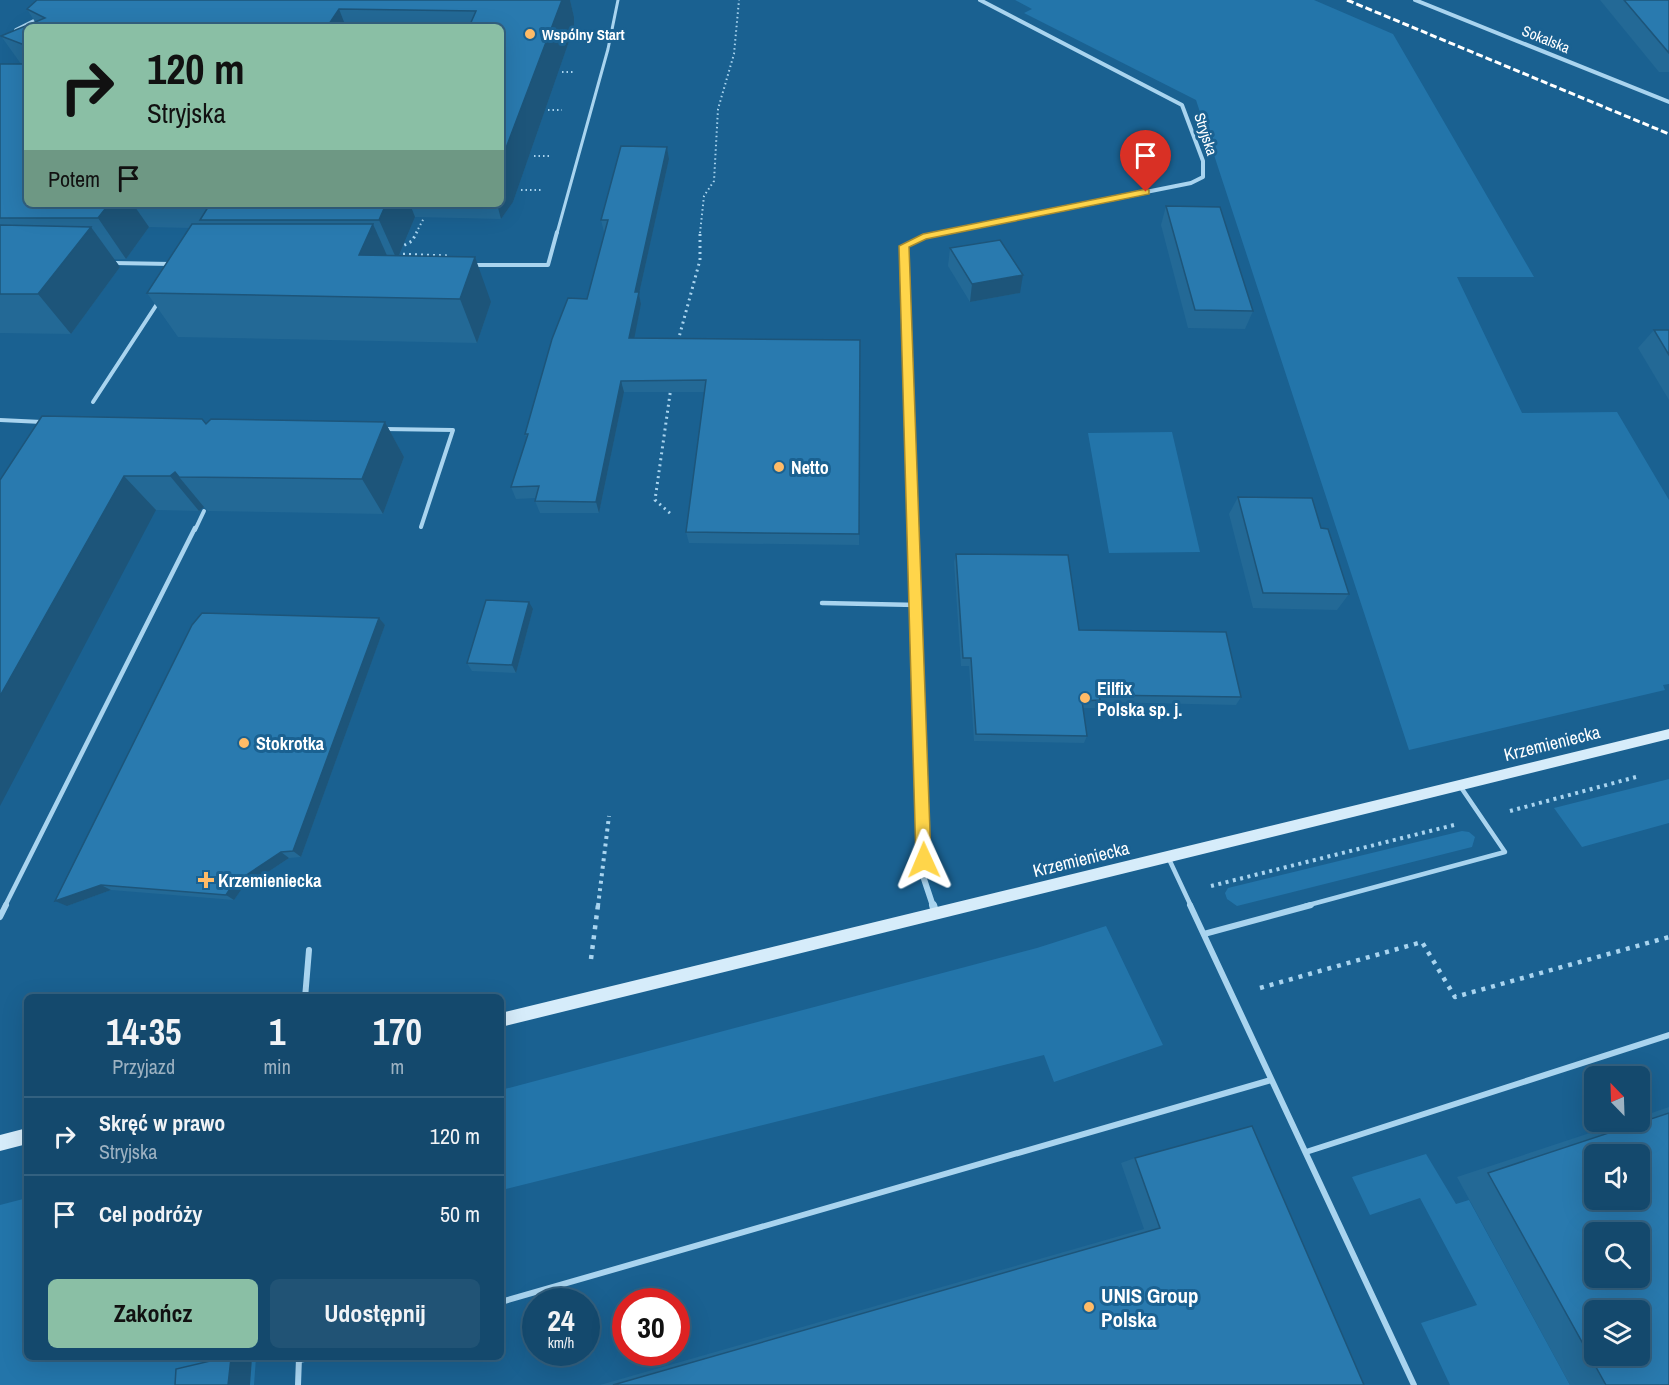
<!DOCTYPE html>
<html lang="pl">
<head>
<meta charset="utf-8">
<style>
  :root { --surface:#14496d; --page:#215375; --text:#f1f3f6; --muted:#9db2c2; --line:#336180; --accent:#8abfa5 }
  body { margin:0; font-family:"Archivo Narrow",sans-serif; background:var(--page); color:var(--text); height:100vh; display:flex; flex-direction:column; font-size:22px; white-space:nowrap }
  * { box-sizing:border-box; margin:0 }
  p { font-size:20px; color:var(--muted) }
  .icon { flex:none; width:33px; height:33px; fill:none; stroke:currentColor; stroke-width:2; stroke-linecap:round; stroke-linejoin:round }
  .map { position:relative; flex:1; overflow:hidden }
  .side { position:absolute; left:24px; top:994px; width:480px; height:366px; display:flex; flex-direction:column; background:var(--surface); border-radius:9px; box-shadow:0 6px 24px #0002,0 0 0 2px var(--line) }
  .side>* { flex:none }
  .top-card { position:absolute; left:24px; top:24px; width:480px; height:183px; border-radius:9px; box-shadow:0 6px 24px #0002,0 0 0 2px var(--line); background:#8abfa5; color:#111; overflow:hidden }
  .needle { width:39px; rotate:337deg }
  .controls { position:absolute; left:1584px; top:1066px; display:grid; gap:12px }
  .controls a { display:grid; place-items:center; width:66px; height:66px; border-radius:9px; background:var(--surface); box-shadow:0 6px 24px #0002,0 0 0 2px var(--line); font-size:30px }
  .speed { position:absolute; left:522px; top:1288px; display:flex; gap:12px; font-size:30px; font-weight:700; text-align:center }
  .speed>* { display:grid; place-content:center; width:78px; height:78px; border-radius:50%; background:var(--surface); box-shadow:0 6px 24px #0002,0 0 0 2px var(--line); line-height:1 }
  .speed small { font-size:15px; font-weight:400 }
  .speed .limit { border:9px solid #d22; background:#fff; color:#111 }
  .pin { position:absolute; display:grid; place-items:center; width:51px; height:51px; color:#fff; margin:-62px -26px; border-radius:50% 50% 50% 0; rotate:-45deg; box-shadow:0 0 6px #0007 }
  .pin .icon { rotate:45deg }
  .me { position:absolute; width:66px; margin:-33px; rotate:359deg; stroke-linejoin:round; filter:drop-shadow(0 0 4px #0008) }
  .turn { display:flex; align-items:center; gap:21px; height:126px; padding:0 24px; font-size:27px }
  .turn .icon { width:78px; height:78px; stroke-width:2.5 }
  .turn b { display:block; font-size:42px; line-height:51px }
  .then { display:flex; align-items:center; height:57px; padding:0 24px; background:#0003; gap:12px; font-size:22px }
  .eta { display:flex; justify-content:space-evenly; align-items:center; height:102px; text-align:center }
  .eta b { font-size:36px; font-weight:700; line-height:42px }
  .primary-button { display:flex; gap:12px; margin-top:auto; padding:12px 24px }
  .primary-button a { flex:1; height:69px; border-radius:9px; background:var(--accent); color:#111; font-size:24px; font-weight:700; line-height:69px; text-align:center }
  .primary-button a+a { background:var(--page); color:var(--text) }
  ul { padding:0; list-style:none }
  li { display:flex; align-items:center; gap:18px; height:78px; padding:0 24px; border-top:2px solid var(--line) }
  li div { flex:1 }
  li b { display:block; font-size:22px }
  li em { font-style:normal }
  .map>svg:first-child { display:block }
  .green { fill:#2375aa }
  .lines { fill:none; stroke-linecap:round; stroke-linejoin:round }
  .path-far3 { stroke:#a9d4ef; stroke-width:2; stroke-dasharray:1.5 3; stroke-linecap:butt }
  .path-far2 { stroke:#a9d4ef; stroke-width:3; stroke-dasharray:2 4; stroke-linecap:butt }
  .path-far1 { stroke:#a9d4ef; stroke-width:4; stroke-dasharray:3 4.5; stroke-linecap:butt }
  .path { stroke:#a9d4ef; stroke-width:4.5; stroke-dasharray:4 6; stroke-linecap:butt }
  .lane-far3 { stroke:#a9d4ef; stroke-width:3 }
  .lane-far2 { stroke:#a9d4ef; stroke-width:4 }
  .lane-far1 { stroke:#a9d4ef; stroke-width:4.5 }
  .lane { stroke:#a9d4ef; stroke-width:6 }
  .street-far3 { stroke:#a9d4ef; stroke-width:4 }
  .street-far2 { stroke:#a9d4ef; stroke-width:4.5 }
  .street-far1 { stroke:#a9d4ef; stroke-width:6 }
  .street { stroke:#a9d4ef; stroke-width:8 }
  .secondary { fill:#d6ecfa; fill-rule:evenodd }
  .rail { stroke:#fff; stroke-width:3; stroke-dasharray:7 3; stroke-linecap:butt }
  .wall { fill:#236996; fill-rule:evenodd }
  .shaded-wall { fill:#1d557a }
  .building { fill:#297aaf; stroke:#1d557a; stroke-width:1.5; fill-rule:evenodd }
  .route { fill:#ffd54a; stroke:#a68a30; stroke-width:1.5 }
  .poi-dot { fill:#ffbb67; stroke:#1a6191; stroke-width:2 }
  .labels { text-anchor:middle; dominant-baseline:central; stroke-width:6; stroke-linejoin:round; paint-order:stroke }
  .far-poi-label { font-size:15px; font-weight:bold; fill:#fff; stroke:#1a6191; text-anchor:start }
  .far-street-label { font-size:15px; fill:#fff; stroke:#1a6191 }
  .poi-label { font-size:18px; font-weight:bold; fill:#fff; stroke:#1a6191; text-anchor:start }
  .street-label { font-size:18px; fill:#fff; stroke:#1a6191 }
  .near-poi-label { font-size:21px; font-weight:bold; fill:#fff; stroke:#1a6191; text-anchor:start }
</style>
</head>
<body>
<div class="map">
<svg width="1669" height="1385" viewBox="0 0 1669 1385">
  <rect width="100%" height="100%" fill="#1a6191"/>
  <g class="green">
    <polygon points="1015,0 1314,0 1393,34 1534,277 1457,277 1522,413 1617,412 1669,500 1669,684 1663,685 1665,690 1409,750 1196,100 1024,13 1032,9"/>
    <polygon points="1172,432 1200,552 1109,553 1088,433"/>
    <polygon points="1669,779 1669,823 1582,847 1554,808"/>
    <polygon points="1462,831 1469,832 1475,837 1472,847 1237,906 1227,899 1225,893 1228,888"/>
    <polygon points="1106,926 1163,1045 1054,1082 1044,1055 502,1190 505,1250 501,1251 501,1090 1037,948"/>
    <polygon points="1426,1154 1456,1204 1469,1200 1570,1385 1450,1385 1421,1323 1477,1305 1420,1198 1370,1215 1352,1177"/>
    <polygon points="27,1198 27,1358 256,1358 254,1385 0,1385 0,1205"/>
  </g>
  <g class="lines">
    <g class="path-far3">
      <polyline points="562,72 574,72"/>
      <polyline points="548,110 562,110"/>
      <polyline points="534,156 551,156"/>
      <polyline points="521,190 541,190"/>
      <polyline points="416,233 424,218"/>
      <polyline points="700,233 704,196 714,181 718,109 734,54 739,0"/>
    </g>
    <g class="path-far2">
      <polyline points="399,248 412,241 417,232"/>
      <polyline points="397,254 449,256"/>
      <polyline points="678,341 700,260 700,232"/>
      <polyline points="671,387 655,500 671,514"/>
    </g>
    <g class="path-far1">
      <polyline points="1510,811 1636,777"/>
      <polyline points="1211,886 1454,825"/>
      <polyline points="598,906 609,816"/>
    </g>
    <g class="path">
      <polyline points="591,959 598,905"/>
      <polyline points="1260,988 1422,942 1455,997 1669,937"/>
    </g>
    <polyline class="lane-far3" points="557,233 608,49 618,0"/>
    <g class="lane-far2">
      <polyline points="114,263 171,264"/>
      <polyline points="474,265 548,265 557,232"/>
      <polyline points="93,402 159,301"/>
      <polyline points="0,420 42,422"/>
      <polyline points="384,429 453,430 421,527"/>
      <polyline points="195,530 204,511"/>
    </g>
    <g class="lane-far1">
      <polyline points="822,603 917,605"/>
      <polyline points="1168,857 1191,906"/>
      <polyline points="5,906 195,528"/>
      <polyline points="1305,906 1505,852 1460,786"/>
    </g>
    <g class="lane">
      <polyline points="1190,905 1414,1385"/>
      <polyline points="0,917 6,905"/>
      <polyline points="1204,934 1311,905"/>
      <polyline points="305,998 309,950"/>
      <polyline points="1306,1152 1669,1035"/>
      <polyline points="501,1302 1271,1080"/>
      <polyline points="299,1360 309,1358"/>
      <polyline points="298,1385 299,1358"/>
    </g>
    <g class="street-far3">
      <polyline points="1415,0 1669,102"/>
      <polyline points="16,30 42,17"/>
      <polyline points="940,233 1191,183 1203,177 1203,161 1182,105 980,0"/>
    </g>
    <polyline class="street-far2" points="914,530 904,246 923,237 948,232"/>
    <polyline class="street-far1" points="914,528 924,879 933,906"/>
    <polyline class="street" points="933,905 936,915"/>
    <g class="secondary">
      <polygon points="1669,729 1669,739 501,1027 501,1013"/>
      <polygon points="27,1128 27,1144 0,1151 0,1135"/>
    </g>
    <polyline class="rail" points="1347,0 1669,134"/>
  </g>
  <g class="wall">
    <path d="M37,0H570L574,17V27L513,202L501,219L415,217L399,256L491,302L477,343L178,337L147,293L189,228L149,227L126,259H114L120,267L71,334L0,333V64H21L1,36L35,22L27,9ZM27,27H501V204H27Z"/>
    <polygon points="1600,0 1669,0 1669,72 1659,72"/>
    <polygon points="667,147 669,159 639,294 641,304 634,338 860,340 859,545 689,543 686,532 705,392 624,392 599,513 540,513 535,501 536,498 516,499 511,487 527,439 525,434 587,299 605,232 604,232 601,220"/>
    <polygon points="1166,206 1253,311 1245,329 1188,328 1161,225"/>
    <polygon points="950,248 1020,293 970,302 948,266"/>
    <polygon points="1654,330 1669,330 1669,400 1638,348"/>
    <polygon points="385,422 404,457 383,514 208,511 204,507 199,511 156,510 0,480"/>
    <polygon points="1238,497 1321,528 1349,594 1337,610 1253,608 1229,514"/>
    <polygon points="956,554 1079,630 1241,697 1236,705 1099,702 1096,708 1083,708 1087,736 1084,743 974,741 969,666 961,666 954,562"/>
    <polygon points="533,609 516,673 472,671 467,663"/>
    <polygon points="379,618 385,625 301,857 289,858 241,890 234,900 111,890 67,906"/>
    <polygon points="1669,1107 1669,1385 1570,1385 1457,1177 1623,1122 1640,1122 1640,1117"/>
    <polygon points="1135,1158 1364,1385 600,1385 1144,1229 1121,1163"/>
  </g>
  <g class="shaded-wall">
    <polygon points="562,0 570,0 574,17 574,27 513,202 501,219 497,204 501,204 501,161"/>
    <polygon points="339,9 346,27 327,27"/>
    <polygon points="667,147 669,159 639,294 641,304 632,350 629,338 635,292"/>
    <polygon points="109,204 133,204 149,227 126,259 98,218"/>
    <polygon points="386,204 410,204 415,217 397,260 379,220"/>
    <polygon points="373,224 393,269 359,255"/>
    <polygon points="91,227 120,267 71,334 38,294"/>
    <polygon points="475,257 491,302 477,343 460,299"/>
    <polygon points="1023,275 1020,293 970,302 972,284"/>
    <polygon points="621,381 624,392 599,513 596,502"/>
    <polygon points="385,422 404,457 383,514 362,479"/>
    <polygon points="175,472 204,507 199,511 170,476"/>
    <polygon points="124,476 156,510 0,806 0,696"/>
    <polygon points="529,602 533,609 516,673 512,665"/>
    <polygon points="379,618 385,625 301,857 293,851"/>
    <polygon points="281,852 289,858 241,890 234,900 226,895 233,884"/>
    <polygon points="101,885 111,890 67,906 55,901"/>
    <polygon points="231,1358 252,1358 250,1385 228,1385"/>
  </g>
  <g class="building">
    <polygon points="37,0 562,0 501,161 501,27 469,27 476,11 339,9 327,27 27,27 27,46 1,36 45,18 27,9"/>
    <polygon points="1624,0 1669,0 1669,53"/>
    <polygon points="0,64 27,64 27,204 109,204 98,218 0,218"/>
    <polygon points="621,146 667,147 635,292 639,292 629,338 860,340 859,534 686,532 706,380 621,381 596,502 535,501 539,486 511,487 528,434 525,434 552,339 568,298 587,299 608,220 601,220"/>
    <polygon points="210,204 386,204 379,220 200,220"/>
    <polygon points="1166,206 1220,207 1253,311 1195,310"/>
    <polygon points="192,224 373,224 359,255 475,257 460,299 147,293"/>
    <polygon points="0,225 91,227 38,294 0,294"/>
    <polygon points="1000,240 1023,275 972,284 950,248"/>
    <polygon points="1654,330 1669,330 1669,355"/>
    <polygon points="42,416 202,419 206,424 211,419 385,422 362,479 179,477 175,472 170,476 124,476 0,696 0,480"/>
    <polygon points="1238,497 1312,498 1321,528 1328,529 1349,594 1263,593"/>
    <polygon points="956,554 1068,555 1079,630 1226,632 1241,697 1099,695 1100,700 1082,701 1087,736 976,734 971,658 963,658"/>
    <polygon points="486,600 529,602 512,665 467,663"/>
    <polygon points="202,613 379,618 293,851 281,852 233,884 226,895 101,885 55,901 192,625"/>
    <path d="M1669,1113V1385H1606L1488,1173ZM1594,1155H1640V1200H1594ZM1594,1233H1640V1278H1594ZM1594,1311H1640V1356H1594Z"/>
    <polygon points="1252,1126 1364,1385 613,1385 1160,1228 1135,1158"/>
    <polygon points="223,1358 231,1358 228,1385 175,1385 176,1369"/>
  </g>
  <polygon class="route" points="1146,189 1149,190 1149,194 926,239 909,247 931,860 929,865 924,867 918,865 916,860 899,246 923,234"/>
  <g class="poi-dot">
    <circle cx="530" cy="34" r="6"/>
    <circle cx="779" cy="467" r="6"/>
    <circle cx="1085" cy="698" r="6"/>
    <circle cx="244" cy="743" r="6"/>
    <path d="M203 871h6v6h6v6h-6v6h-6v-6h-6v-6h6z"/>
    <circle cx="1089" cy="1307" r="6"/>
  </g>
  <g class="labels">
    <g class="far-poi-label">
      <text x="542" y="34">Wspólny Start</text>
    </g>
    <g class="far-street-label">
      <text transform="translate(1546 39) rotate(22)">Sokalska</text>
      <text transform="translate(1206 134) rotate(72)">Stryjska</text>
    </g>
    <g class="poi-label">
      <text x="791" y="467">Netto</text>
      <text x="1097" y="688">Eilfix<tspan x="1097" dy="21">Polska sp. j.</tspan></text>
      <text x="256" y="743">Stokrotka</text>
      <text x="218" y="880">Krzemieniecka</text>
    </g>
    <g class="street-label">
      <text transform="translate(1552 743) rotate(-14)">Krzemieniecka</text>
      <text transform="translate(1081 859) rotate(-14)">Krzemieniecka</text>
    </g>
    <g class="near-poi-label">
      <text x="1101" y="1295">UNIS Group<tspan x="1101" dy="24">Polska</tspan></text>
    </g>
  </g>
</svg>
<div class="controls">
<a><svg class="needle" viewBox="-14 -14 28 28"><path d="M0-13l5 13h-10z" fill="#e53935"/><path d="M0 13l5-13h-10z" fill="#9db2c2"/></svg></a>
<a><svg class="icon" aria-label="sound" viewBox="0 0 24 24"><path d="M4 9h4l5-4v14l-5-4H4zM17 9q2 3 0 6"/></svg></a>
<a><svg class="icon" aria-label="search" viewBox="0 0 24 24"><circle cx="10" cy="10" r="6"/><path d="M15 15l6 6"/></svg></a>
<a><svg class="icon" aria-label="layers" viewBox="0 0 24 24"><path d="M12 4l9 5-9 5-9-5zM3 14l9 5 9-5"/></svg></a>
</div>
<div class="speed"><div>24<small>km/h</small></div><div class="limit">30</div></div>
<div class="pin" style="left:1146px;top:192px;background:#d93025"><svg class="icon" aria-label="arrive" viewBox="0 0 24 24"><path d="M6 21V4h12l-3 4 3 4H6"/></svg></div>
<svg class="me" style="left:924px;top:860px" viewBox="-20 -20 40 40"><path d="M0-17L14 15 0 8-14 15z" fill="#ffd54a" stroke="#fff" stroke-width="4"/></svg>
<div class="top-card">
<div class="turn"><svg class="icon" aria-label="right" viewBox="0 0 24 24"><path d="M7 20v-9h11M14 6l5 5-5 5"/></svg><div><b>120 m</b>Stryjska</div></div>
<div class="then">Potem<svg class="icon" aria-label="arrive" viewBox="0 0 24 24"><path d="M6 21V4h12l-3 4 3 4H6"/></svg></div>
</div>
<section class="side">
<div class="eta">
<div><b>14:35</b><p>Przyjazd</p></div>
<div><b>1</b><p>min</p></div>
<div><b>170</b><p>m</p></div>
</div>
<ul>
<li><svg class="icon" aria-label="right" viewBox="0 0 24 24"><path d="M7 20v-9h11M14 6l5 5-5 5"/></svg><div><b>Skręć w prawo</b><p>Stryjska</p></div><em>120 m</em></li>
<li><svg class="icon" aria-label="arrive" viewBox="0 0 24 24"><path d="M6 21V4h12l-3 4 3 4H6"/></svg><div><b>Cel podróży</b></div><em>50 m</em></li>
</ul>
<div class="primary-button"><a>Zakończ</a><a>Udostępnij</a></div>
</section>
</div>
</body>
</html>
